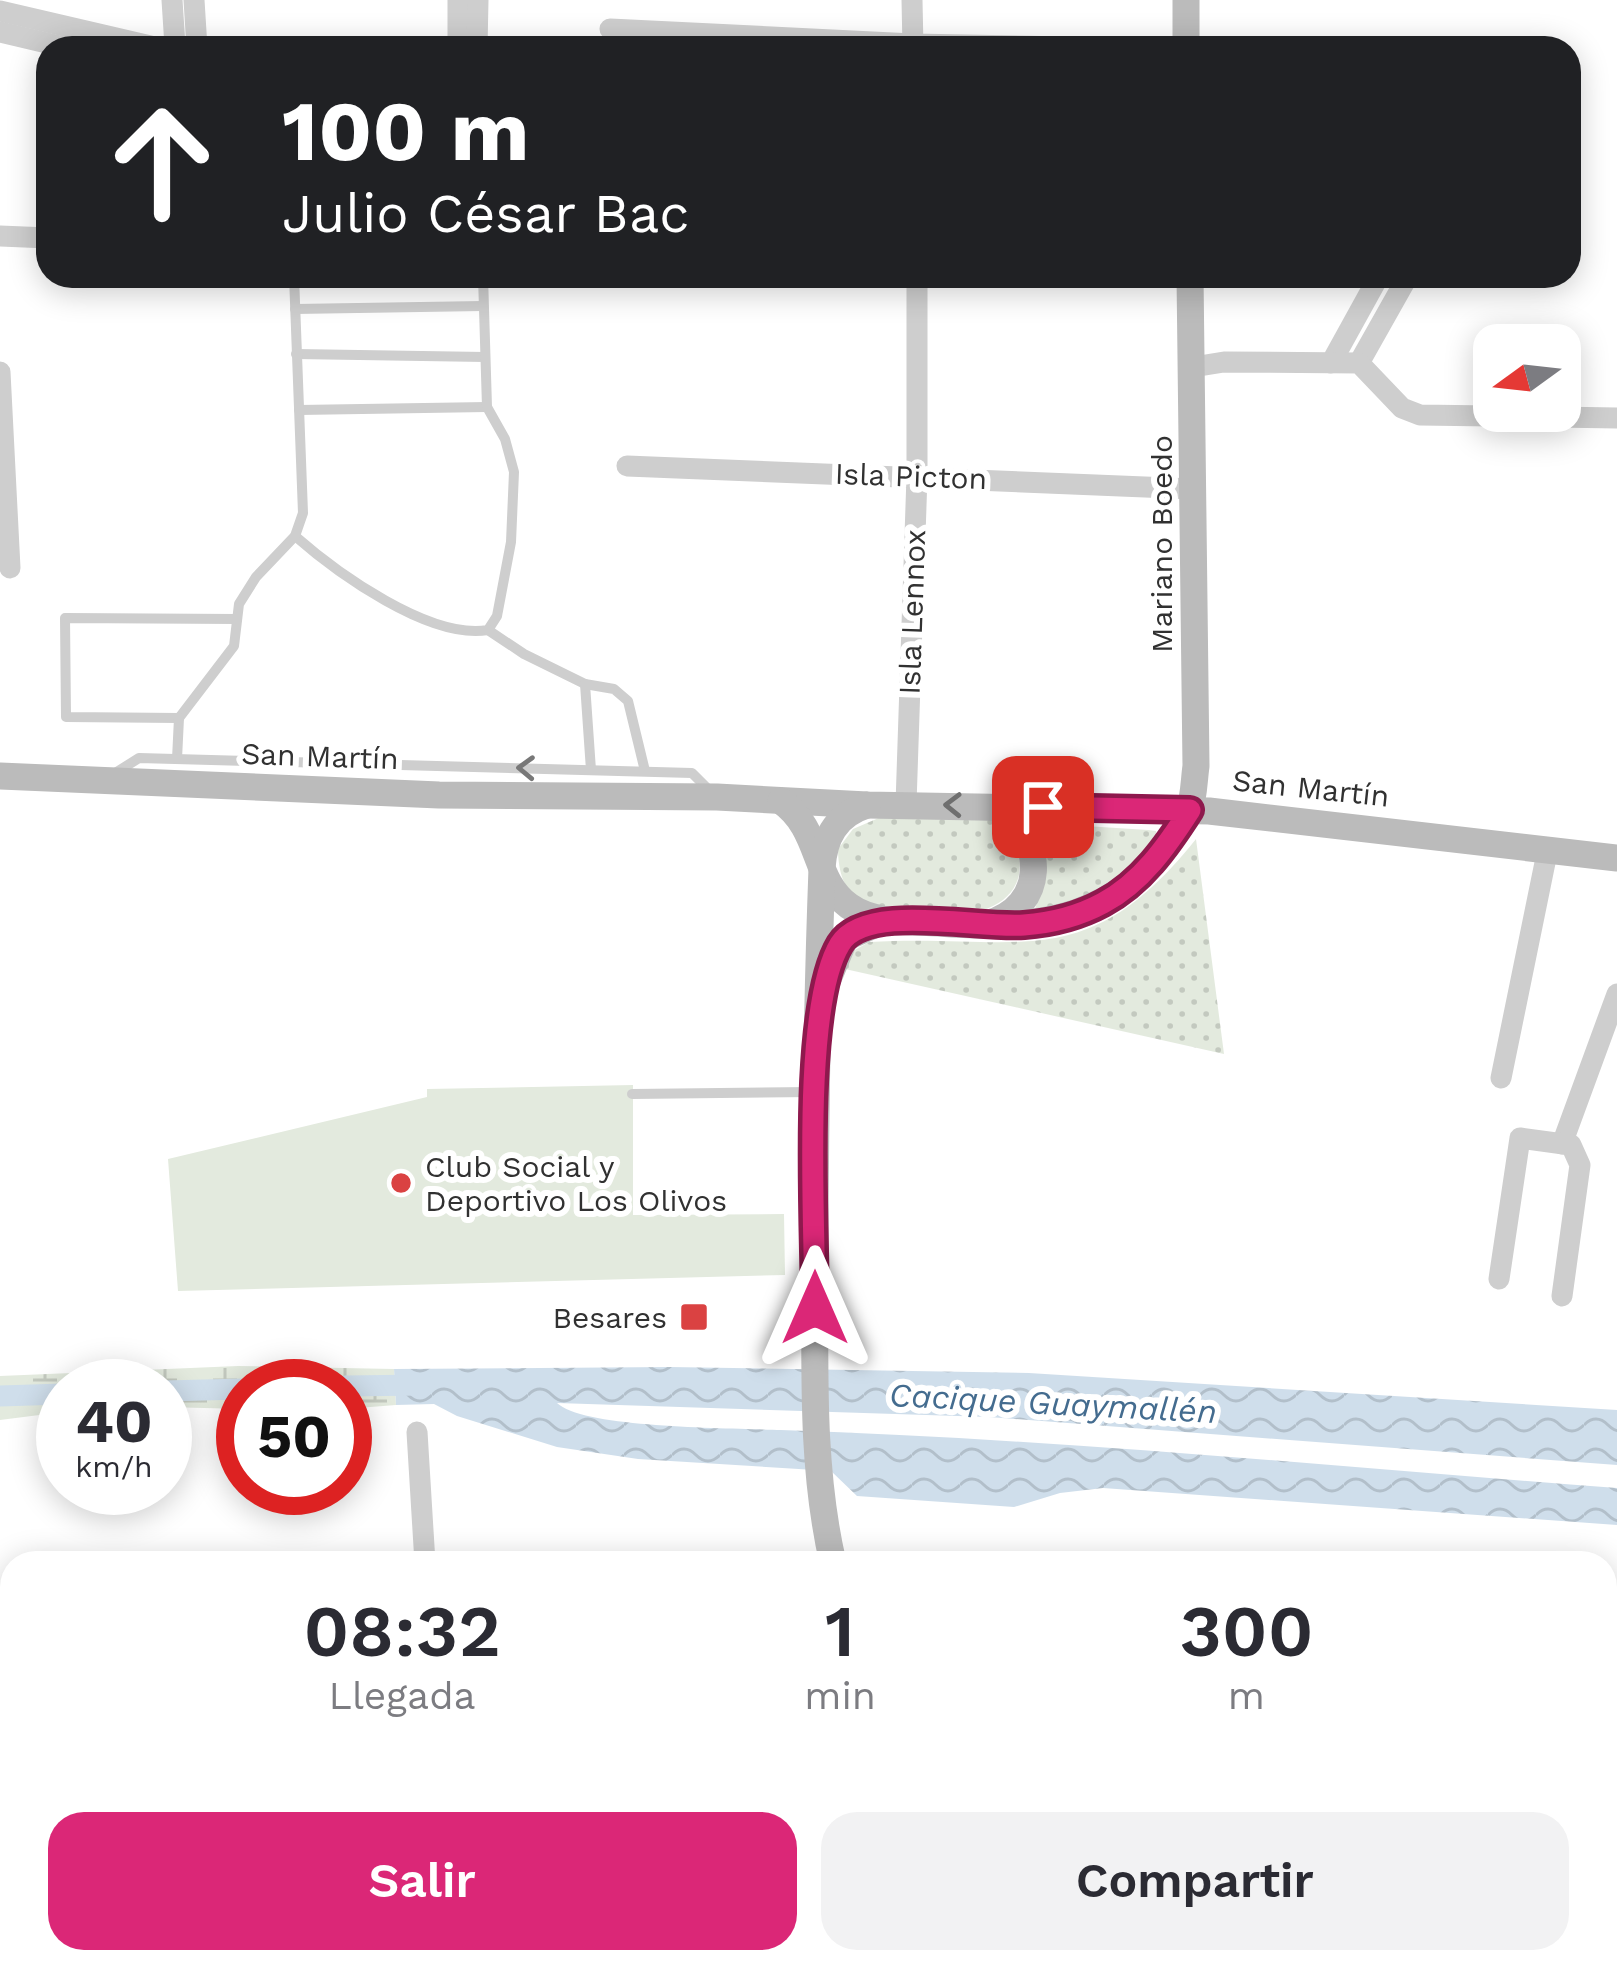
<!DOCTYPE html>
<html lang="es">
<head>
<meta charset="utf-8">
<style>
  :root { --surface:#fff; --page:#f2f2f3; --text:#2b2b33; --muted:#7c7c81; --accent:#db2777 }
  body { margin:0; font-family:"Work Sans",sans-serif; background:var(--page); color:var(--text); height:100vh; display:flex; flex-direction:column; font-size:45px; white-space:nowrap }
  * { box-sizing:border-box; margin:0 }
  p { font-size:39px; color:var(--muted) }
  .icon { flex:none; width:66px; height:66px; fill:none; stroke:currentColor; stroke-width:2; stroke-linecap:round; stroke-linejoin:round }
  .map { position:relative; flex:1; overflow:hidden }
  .sheet { position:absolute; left:0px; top:1551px; width:1617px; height:423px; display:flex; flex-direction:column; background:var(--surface); border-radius:36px 36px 0 0; box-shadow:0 6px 30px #0003 }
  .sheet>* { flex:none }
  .hud { position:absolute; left:36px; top:36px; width:1545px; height:252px; border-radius:36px; box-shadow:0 6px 30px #0003; background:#202124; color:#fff; overflow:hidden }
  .needle { width:78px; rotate:255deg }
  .tools { position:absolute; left:1473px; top:324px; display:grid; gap:24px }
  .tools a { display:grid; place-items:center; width:108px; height:108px; border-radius:24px; background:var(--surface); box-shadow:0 6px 30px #0003; font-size:60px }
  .speed { position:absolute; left:36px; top:1359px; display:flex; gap:24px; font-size:60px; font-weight:700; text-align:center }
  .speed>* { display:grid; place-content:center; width:156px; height:156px; border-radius:50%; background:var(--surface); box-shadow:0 6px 30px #0003; line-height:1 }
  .speed small { font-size:30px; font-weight:400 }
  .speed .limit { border:18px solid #d22; background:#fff; color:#111 }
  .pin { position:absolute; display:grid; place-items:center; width:102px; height:102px; color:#fff; margin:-51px; border-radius:24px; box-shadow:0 6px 18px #0006 }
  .me { position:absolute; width:132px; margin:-66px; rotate:0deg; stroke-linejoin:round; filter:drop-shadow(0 0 9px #0008) }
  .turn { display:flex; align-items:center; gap:42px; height:252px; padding:0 48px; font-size:54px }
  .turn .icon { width:156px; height:156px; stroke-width:2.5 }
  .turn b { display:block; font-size:84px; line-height:102px }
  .eta { display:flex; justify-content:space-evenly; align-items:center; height:204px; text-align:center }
  .eta b { font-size:72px; font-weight:600; line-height:84px }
  .cta { display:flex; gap:24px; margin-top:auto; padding:24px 48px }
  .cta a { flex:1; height:138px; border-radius:36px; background:var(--accent); color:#fff; font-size:48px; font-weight:600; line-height:138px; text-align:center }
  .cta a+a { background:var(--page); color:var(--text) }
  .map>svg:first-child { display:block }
  .grass { fill:url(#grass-dots) }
  .wetland { fill:url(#wetland-marsh) }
  .garden { fill:#e3eade }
  .water { fill:url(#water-waves) }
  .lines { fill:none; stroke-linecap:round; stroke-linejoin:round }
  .canal { stroke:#cfdeeb; stroke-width:21 }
  .lane { stroke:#cecece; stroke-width:10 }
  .street { stroke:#cecece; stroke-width:21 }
  .secondary { stroke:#bbb; stroke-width:27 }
  .oneway { stroke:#787878 }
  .oneway2 { stroke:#6f6f6f }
  .route-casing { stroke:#8e194d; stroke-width:30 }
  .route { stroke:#db2777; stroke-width:21 }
  .poi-dot { fill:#da4242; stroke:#fff; stroke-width:4.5 }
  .labels { text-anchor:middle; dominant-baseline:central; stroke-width:12; stroke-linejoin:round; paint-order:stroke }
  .street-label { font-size:30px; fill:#313131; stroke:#fff }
  .poi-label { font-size:30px; fill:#313131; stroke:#fff; text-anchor:start }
  .water-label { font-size:33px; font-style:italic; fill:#446c8f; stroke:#fff }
</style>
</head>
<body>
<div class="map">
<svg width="1617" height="1973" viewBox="0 0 1617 1973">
  <defs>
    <pattern id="grass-dots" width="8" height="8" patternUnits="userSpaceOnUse" patternTransform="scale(3)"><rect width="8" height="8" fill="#e3eade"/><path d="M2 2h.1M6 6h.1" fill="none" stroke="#c3c9bf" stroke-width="1.8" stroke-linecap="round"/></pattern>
    <pattern id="wetland-marsh" width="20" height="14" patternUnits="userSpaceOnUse" patternTransform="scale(3)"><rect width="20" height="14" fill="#e3eade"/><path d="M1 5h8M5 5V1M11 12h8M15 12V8" fill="none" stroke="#c3c9bf"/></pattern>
    <pattern id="water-waves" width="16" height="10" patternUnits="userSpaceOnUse" patternTransform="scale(3)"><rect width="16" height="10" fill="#cfdeeb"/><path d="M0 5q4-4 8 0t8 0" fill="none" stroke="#b2bfca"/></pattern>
  </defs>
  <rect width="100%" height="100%" fill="#fff"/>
  <g class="grass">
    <path d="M881,817L989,818C1004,823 1014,835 1018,851C1037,932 900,926 858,899C842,889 838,866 838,849L853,829Z"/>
    <path d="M1038,823L1148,830L1156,831L1157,837C1124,888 1091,897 1034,912C1046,879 1044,856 1038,823Z"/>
    <path d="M1196,839L1224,1054L845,969L853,951L869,942C1020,933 1085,978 1196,839Z"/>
  </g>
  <polygon class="wetland" points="238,1366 394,1369 396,1405 345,1409 345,1386 243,1386 243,1409 165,1407 165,1386 63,1386 63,1412 0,1420 0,1376"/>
  <polygon class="garden" points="633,1085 633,1215 784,1214 785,1275 178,1291 168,1159 427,1097 427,1089"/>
  <path class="water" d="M670,1367L1029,1373L1617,1410V1465L989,1417L557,1403C584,1429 738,1428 781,1430C1060,1439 1339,1467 1617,1488V1525L1103,1488L1060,1493L1014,1507L857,1496L831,1471L638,1459L557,1447L457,1416L434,1404L396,1405L394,1369Z"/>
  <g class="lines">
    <g class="canal">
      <polyline points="345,1386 424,1385"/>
      <polyline points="165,1391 243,1389"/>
      <polyline points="0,1396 63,1394"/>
    </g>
    <g class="lane">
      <polyline points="295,309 483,306"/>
      <polyline points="296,354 485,357"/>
      <polyline points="299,410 487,407"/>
      <path d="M295,536C337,573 430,640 488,630L497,616L511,542L514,472L505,439L487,407L483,276"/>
      <polyline points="237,619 65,618 66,717 179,718 234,646 239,604 256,577 295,536 303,513 294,276"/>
      <polyline points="488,630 524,654 585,684 614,689 628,701 645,771"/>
      <polyline points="585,684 591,770"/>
      <polyline points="177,759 179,718"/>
      <polyline points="112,775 139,758 692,773 710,791"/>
      <polyline points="632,1094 812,1092"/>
    </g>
    <g class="street">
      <polyline points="172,0 175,46"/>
      <polyline points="194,0 197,48"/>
      <polyline points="912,0 913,48"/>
      <polyline points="0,11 159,48"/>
      <polyline points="610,29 913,44 1120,48"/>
      <polyline points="0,32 68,48"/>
      <polyline points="458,48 458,0"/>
      <polyline points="477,48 478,0"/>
      <polyline points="0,236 48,238"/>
      <polyline points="1331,363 1379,276"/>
      <polyline points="1359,363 1408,276"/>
      <polyline points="1193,367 1224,362 1359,363 1402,408 1420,415 1617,418"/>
      <polyline points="0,372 10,568"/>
      <polyline points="627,466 1194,489"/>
      <polyline points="906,804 917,476 917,276"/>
      <polyline points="1501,1078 1548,848"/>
      <polyline points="1562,1144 1617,994"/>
      <polyline points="1499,1279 1520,1138 1571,1145 1580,1165 1562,1296"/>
      <polyline points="417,1432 425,1563"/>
      <polyline points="0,1665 12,1664"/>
    </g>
    <g class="secondary">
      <polyline points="1186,0 1186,48"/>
      <polyline points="0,776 439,795 717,797 867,805 1209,811 1617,858"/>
      <path d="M781,801C822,830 812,879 849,906C874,924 910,921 939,923C1025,930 1106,924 1163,850C1172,838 1183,825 1189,811C1194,798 1194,780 1196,766L1190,276"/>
      <path d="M987,924C1048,906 1045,841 1001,806"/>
      <polyline points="828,979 845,938 885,920"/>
      <path d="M833,1563C811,1468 815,1368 815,1271C815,1137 817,1003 822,868C824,837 836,815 867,805"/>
      <polyline points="947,1962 950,1973"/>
    </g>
  </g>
  <defs><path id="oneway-chevron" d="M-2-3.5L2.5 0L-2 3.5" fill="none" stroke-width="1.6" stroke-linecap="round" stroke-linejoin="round" transform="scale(3)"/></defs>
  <use class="oneway" href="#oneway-chevron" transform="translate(526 768) rotate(-178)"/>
  <use class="oneway2" href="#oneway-chevron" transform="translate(953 805) rotate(-179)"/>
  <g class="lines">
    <defs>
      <path id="route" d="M815,1308C815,1226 801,1008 840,944C866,902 979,929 1024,925C1051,923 1079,916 1103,903C1141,883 1167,846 1190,810L1043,807"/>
    </defs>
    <use href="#route" class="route-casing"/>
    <use href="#route" class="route"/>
  </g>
  <g class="poi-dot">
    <circle cx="401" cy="1183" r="12"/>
    <rect x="679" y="1302" width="30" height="30" rx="6"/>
  </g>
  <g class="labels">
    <g class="street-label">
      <text transform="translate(911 476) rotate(2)">Isla Picton</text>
      <text transform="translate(1161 544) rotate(-90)">Mariano Boedo</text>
      <text transform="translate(912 612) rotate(-88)">Isla Lennox</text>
      <text transform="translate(320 756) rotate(2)">San Martín</text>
      <text transform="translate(1311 788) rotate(6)">San Martín</text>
    </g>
    <g class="poi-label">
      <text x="425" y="1166">Club Social y<tspan x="425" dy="34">Deportivo Los Olivos</tspan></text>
      <text x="667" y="1317" text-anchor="end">Besares</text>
    </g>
    <g class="water-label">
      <text transform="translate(1053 1403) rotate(3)">Cacique Guaymallén</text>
    </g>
  </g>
</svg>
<div class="tools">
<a><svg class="needle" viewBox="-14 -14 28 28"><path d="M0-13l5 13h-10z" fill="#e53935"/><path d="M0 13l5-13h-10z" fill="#7c7c81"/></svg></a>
</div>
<div class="speed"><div>40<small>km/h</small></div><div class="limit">50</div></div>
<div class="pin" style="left:1043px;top:807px;background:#d93025"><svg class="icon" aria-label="arrive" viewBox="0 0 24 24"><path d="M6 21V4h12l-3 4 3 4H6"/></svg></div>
<svg class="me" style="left:815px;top:1308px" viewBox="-20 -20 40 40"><path d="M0-17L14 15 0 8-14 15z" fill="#db2777" stroke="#fff" stroke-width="4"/></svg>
<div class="hud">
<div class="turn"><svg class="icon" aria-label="ahead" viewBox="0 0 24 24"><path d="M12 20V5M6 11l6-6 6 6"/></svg><div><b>100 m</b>Julio César Bac</div></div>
</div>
<section class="sheet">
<div class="eta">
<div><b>08:32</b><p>Llegada</p></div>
<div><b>1</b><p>min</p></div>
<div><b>300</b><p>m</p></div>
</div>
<div class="cta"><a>Salir</a><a>Compartir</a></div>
</section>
</div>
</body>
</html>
